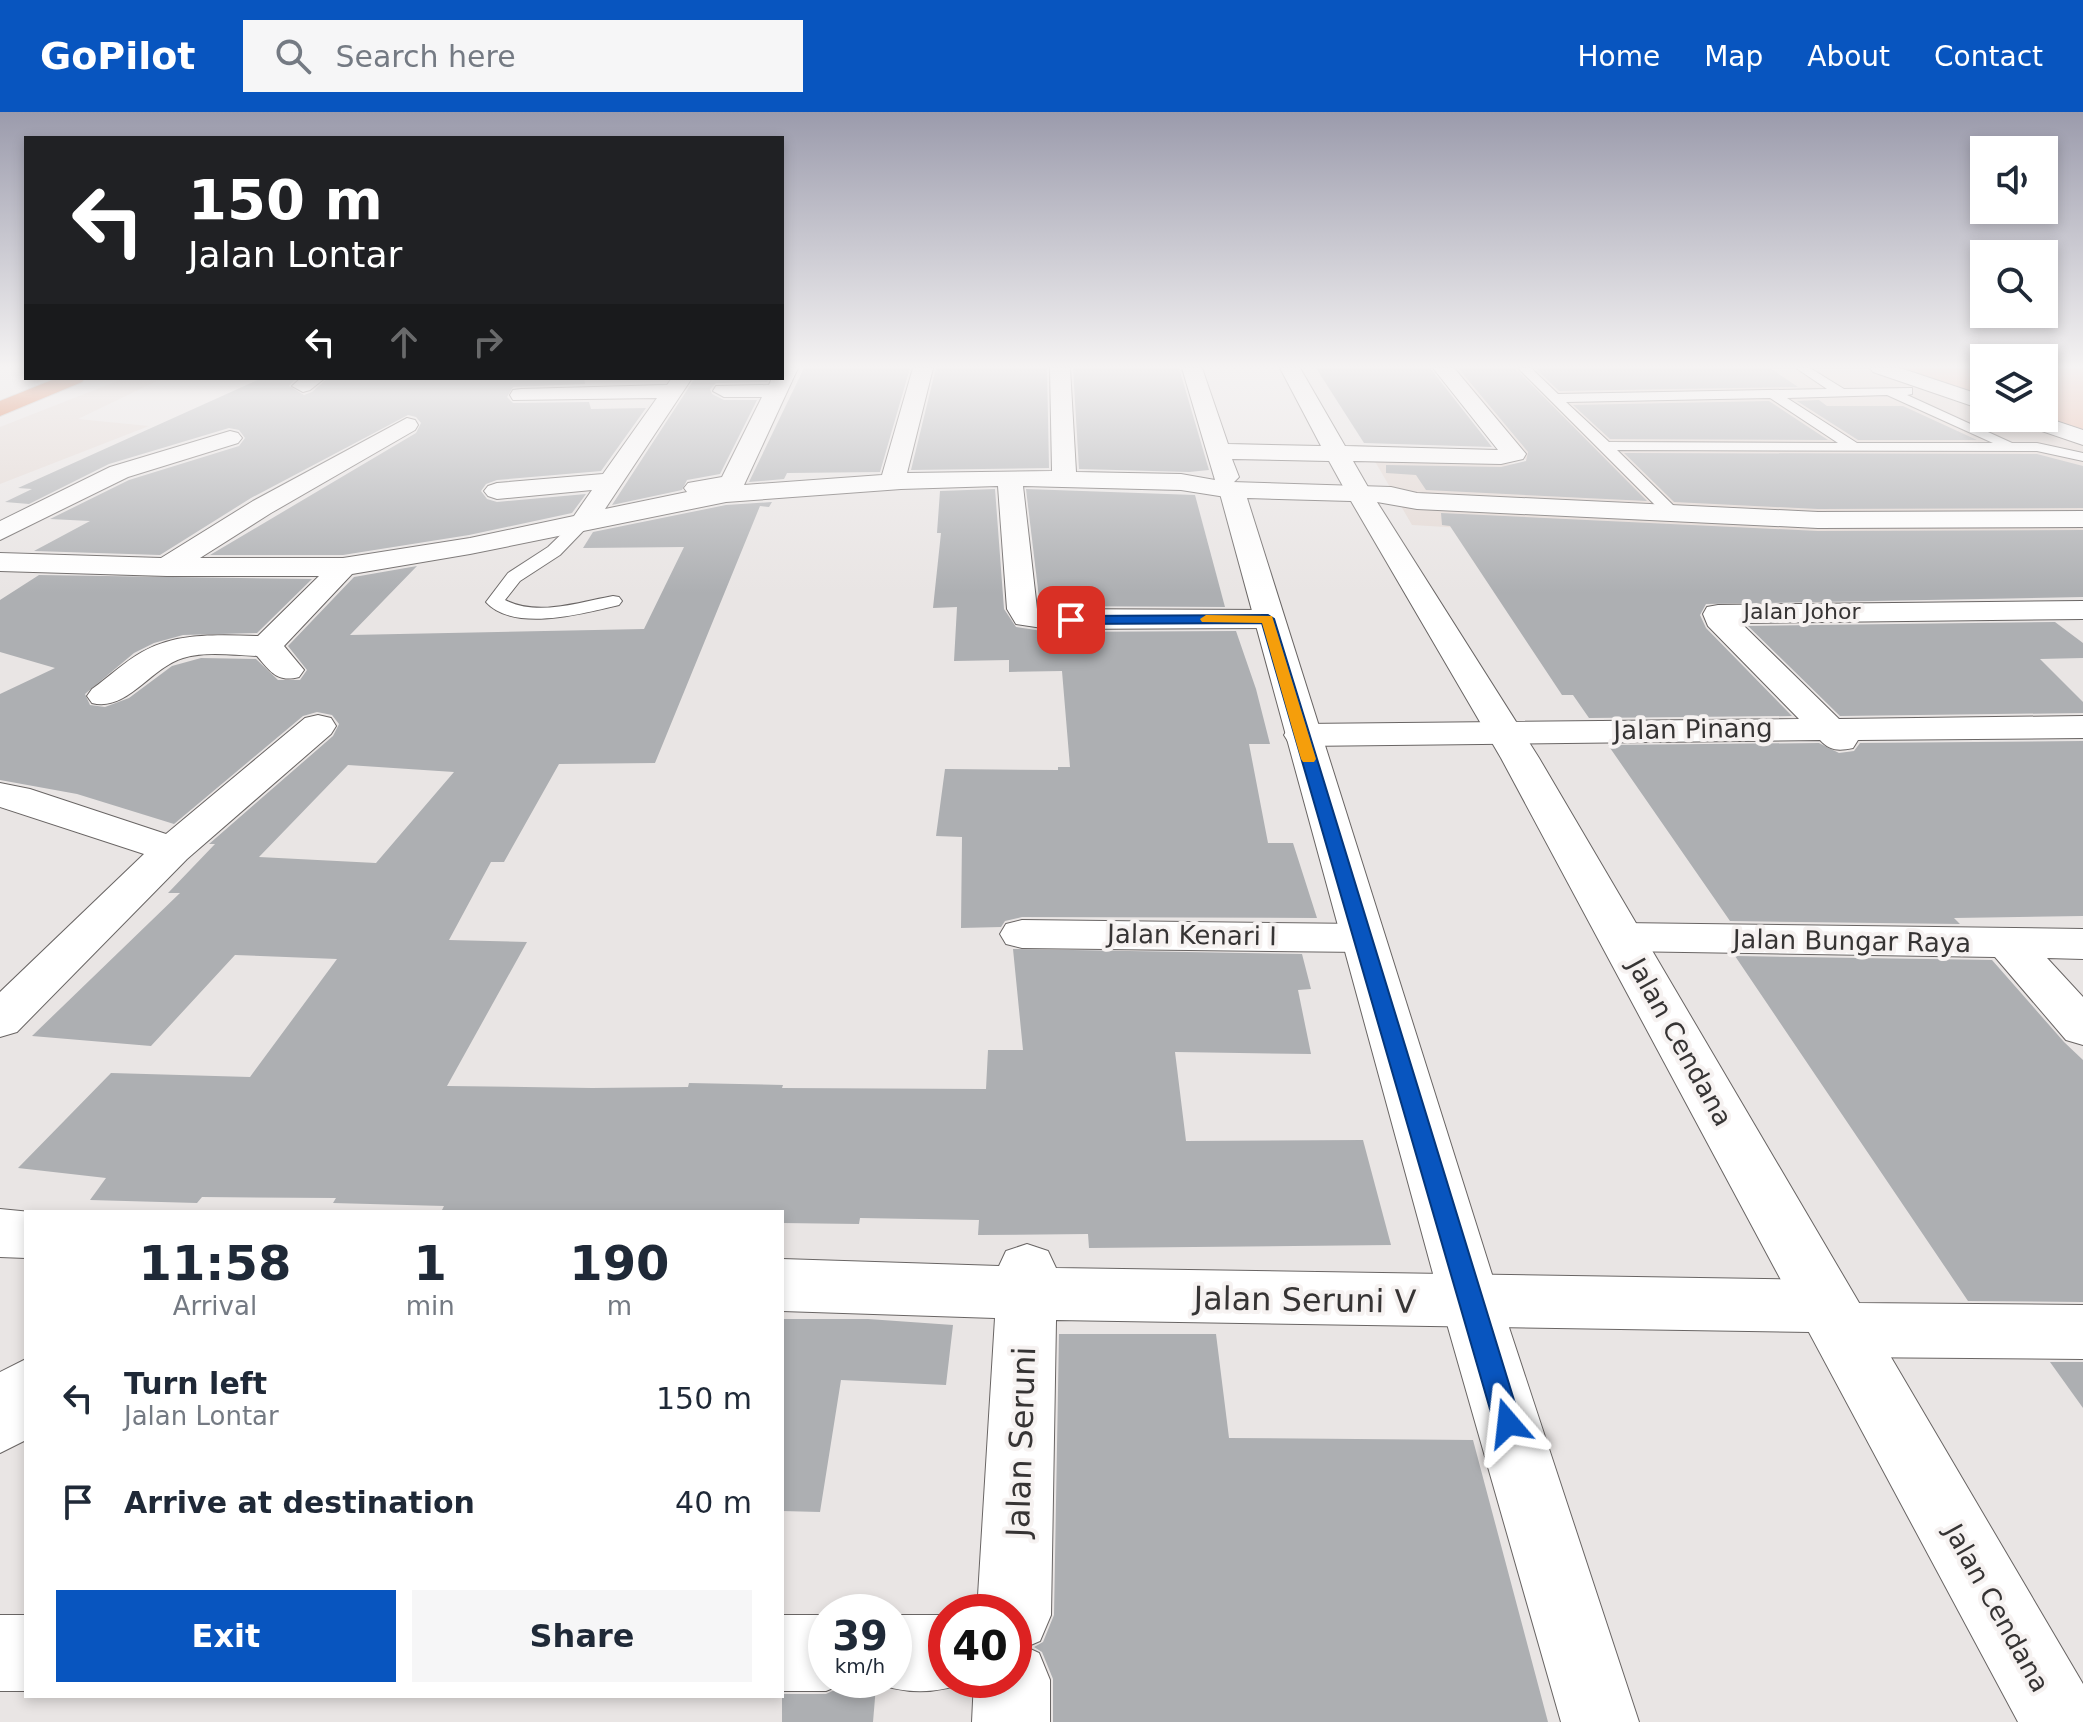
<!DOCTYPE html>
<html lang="en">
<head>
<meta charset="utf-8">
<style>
  :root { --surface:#fff; --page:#f6f6f7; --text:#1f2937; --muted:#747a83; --accent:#0855bf }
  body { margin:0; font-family:"DejaVu Sans",sans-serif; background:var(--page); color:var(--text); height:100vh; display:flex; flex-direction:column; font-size:30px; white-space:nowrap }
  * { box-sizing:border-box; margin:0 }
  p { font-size:26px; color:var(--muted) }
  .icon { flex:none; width:44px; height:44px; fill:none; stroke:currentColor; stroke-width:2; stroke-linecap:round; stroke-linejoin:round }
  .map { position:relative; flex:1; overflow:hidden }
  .side { position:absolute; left:24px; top:1098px; width:760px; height:488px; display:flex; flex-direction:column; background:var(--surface); border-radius:0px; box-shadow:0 4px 12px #0003 }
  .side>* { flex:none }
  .hud { position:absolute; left:24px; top:24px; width:760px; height:244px; border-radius:0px; box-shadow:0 4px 12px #0003; background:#202124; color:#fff; overflow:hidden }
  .buttons { position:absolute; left:1970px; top:24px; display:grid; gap:16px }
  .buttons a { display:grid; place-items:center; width:88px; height:88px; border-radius:0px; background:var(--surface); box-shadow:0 4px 12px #0003; font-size:40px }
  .speed { position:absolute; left:808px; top:1482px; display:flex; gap:16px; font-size:40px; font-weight:700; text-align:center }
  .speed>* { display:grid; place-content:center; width:104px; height:104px; border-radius:50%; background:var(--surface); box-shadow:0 4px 12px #0003; line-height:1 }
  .speed small { font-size:20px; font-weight:400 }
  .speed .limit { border:12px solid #d22; background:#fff; color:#111 }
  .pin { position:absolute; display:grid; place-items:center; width:68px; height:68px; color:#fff; margin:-34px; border-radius:16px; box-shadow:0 4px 12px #0006 }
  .me { position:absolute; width:88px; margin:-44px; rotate:343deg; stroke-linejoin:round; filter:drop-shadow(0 0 6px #0008) }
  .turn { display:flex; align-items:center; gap:28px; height:168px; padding:0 32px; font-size:36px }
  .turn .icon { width:104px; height:104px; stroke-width:2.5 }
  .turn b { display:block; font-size:56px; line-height:68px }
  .lanes { display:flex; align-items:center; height:76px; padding:0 32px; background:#0003; justify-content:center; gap:40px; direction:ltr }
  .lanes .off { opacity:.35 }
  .eta { display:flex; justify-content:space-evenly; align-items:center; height:136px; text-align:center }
  .eta b { font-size:48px; font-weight:700; line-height:56px }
  .cta { display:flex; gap:16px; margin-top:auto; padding:16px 32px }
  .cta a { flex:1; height:92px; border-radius:0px; background:var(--accent); color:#fff; font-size:32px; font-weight:700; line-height:92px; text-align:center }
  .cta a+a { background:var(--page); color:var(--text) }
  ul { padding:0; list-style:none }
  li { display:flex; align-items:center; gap:24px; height:104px; padding:0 32px }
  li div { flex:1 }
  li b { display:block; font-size:30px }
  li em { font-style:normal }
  header { display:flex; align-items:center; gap:48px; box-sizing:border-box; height:112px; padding:0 40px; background:var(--accent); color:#fff }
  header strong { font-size:38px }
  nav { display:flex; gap:44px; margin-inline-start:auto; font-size:28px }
  .search { width:560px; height:72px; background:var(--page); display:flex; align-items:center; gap:20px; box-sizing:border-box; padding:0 28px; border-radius:0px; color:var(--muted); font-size:30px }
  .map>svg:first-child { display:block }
  .built { fill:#e3d8d3 }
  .green { fill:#eab49f }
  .building { fill:#adafb2; fill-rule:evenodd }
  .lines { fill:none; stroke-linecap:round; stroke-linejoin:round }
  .service-casing { stroke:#696564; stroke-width:2 }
  .minor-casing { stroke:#696564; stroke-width:2 }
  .tertiary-casing { stroke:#696564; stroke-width:2 }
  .motorway-casing { stroke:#c3c2c2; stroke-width:2 }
  .service { fill:#fff; fill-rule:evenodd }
  .minor { fill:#fff; fill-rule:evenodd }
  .tertiary { fill:#fff; fill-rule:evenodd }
  .motorway { fill:#d6622f; fill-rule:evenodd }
  .route { fill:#0855bf; stroke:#05377c; stroke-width:2 }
  .slow { fill:#f59e0b }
  .labels { text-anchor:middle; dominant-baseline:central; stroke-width:8; stroke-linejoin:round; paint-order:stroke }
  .far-street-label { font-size:22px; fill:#363434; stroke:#f6f2f1 }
  .street-label { font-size:26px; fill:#363434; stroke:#f6f2f1 }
  .near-street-label { font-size:32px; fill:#363434; stroke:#f6f2f1 }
</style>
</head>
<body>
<header>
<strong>GoPilot</strong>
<div class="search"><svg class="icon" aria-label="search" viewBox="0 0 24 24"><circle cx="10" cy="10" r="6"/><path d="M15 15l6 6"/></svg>Search here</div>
<nav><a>Home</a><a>Map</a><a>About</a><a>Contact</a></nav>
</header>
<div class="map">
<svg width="2083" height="1610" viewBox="0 0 2083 1610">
  <rect width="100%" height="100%" fill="#e9e5e4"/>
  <g class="built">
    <polygon points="1450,256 1894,256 1984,289 1984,306 2031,306 2083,325 2083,442 1878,441 1412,413 1373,346 1530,353"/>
    <polygon points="125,266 163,266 78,307 149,314 0,372 0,315"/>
  </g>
  <g class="green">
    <polygon points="1894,256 1984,256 1984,288"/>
    <polygon points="2044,256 2083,256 2083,324 2044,306"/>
  </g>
  <g class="building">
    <polygon points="804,256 910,256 880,360 787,361 784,367 749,370"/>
    <polygon points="936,256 1047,256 1049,356 911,358"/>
    <polygon points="1073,256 1179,256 1209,358 1189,360 1079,357"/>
    <polygon points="1316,256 1430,256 1492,335 1364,331"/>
    <polygon points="1458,256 1515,256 1647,389 1426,378 1416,363 1386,361 1386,353 1501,355 1526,349 1528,340"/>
    <polygon points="1535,256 1770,256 1798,275 1559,279"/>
    <polygon points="262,266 296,266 289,274 304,283 312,280 328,266 584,266 585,272 513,275 507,285 513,291 589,290 591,297 646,296 601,359 497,368 486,372 481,379 487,387 497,390 586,382 572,401 469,423 343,443 210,443 416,321 421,311 416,305 408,303 251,386 160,443 34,439 90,409 50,407 129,368 239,334 245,326 239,318 229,316 109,352 29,392 5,390 32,377 18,376"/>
    <polygon points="695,266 769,266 767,270 716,271 710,277 712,282 724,288 757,288 720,362 687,368 682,378 612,393"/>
    <polygon points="1819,288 1827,294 1903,294 1977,328 1858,328 1797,289"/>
    <polygon points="1769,289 1828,328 1610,327 1573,293"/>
    <polygon points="1624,341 2037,342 2083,354 2083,396 1818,397 1674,390"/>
    <polygon points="995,377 1004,497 1016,515 1049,520 1236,519 1256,577 1270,632 1249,632 1268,731 1293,731 1317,806 1022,805 1005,809 1001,815 961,816 962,725 936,724 945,657 1058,658 1058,655 1070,655 1062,559 1009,560 1009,548 954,549 957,495 933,496 941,421 937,421 940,379"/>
    <polygon points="1026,377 1195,383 1225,495 1040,494"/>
    <path d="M772,390L769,395L760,394L655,651L559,652L504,750H491L449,828L527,830L447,974L592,976L688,975L689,971L783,973L782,976L986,977L988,938H1023L1013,837L1302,842L1311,877L1298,878L1311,942L1175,940L1186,1029L1363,1028L1391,1133L1089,1136L1088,1122L978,1123L979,1108L860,1106L859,1112L782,1111V1100H441L444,1094L333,1091L336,1086L202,1085L197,1091L90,1088L106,1066L18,1056L111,961L250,965L337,847L235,843L151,934L32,924L180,781H168L215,732H209L333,624L339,612L332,603L317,600L303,604L174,712L77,682L0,668V582L55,556L0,540V488L39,463L312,467L257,521L183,523L154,531L134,541L85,582L90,593L105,595L129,586L172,554L201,546L256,547L278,568H300L307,558L288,534L354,465L417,454L350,523L644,517L684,435L583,436L593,420L726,393ZM348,653L454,660L376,751L259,745Z"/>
    <polygon points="1441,401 1818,419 2083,418 2083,485 1706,492 1700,503 1706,516 1792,604 1589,606 1573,583 1562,583 1450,414 1442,413"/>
    <polygon points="2055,510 2083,531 2083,546 2040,547 2083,590 2083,601 1840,604 1748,514"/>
    <polygon points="2083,629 2083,804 1954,806 1960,812 1730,809 1608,633 1819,631 1839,641 1854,639 1860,631"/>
    <polygon points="1735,844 1992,848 2064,930 2083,948 2083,1190 1968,1189"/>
    <polygon points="782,1207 868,1207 953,1213 946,1273 841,1268 820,1400 782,1399"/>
    <polygon points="1059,1222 1216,1222 1229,1326 1473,1328 1548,1610 1053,1610 1053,1567 1042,1540 1034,1535 1043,1530 1054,1503"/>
    <polygon points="2050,1250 2083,1250 2083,1296"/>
    <polygon points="855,1568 865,1568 876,1574 873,1610 782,1610 782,1582 826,1582"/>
  </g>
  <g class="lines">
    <defs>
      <g id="service">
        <path d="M1518,256H1531L1558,282L1827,277L1796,256H1810L1844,277L1912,276V282L1907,283L2012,331H2037L2083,341V349L2037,339L1617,338L1675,395V401H1663ZM1887,283L1993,331H1857L1787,286ZM1770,286L1838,331L1609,330L1566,290Z"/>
        <path d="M582,406L588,408V414L560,443L520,469L505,488C538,505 579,490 613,484L619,485L622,489L619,493C585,501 514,521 486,490L508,461L548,435L576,408Z"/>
      </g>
      <g id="minor">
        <path d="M782,256H798L744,373L882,363L913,256H933L907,361L1052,359L1050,256H1070L1076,360L1181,362L1215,368L1182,256H1202L1228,332L1321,334L1280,256H1300L1345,334L1498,338L1433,256H1454L1526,342L1523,347L1501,352L1353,349L1372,382L1368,387H1350L1329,349L1232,347L1239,365L1233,371L1241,373L1245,378L1241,383L1232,386L1181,378L1023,374L1037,497L1268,498L1279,500L1284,507L1279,514L1268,516L1049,517L1016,512L1007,497L998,374L901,377L726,390L470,442L352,462L284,534L304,558L299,565C277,571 270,559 257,544C233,543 206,539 183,546C150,556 127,600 92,591L87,584L92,577C109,565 124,550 142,540C177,520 219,523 258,524L319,464H167L0,459V441L161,446L253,389L407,306L415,308L418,313L415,318L271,401L200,446H343L470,426L574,404L592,378L497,387L488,384L484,379L488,374L497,371L603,362L657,286L513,288L510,283L513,278L521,277L667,273L672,266H692L605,397L687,380L684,376L688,371L722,365L762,285H724L713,279L716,274L769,273L772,266H782Z"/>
        <polygon points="1870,256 1900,256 1984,284 1984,298 1873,260"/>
        <polygon points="301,266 325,266 310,278 303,280 292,274"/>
        <polygon points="2044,305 2083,318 2083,333 2018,311 2015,306"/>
        <polygon points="230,319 238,321 242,326 238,331 128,365 0,428 0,409 110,355"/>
        <path d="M2083,489V507L1741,511L1839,607L2083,604V626L1858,628L1853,636C1839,639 1830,639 1820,628L1302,634L1289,631L1284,623L1289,615L1302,612L1799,607L1708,514L1703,502L1707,495L1718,493Z"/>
        <polygon points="318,603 331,606 336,614 331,622 187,747 17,920 0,925 0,880 144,742 0,695 0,671 30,677 166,722 305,606"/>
        <polygon points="1022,808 1363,812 1379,816 1385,826 1379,836 1363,840 1022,836 1006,832 1000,822 1006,812"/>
        <polygon points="1621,811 2083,817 2083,847 2047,846 2083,885 2083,933 2066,928 1995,845 1621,839 1605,835 1599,825 1605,815"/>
        <polygon points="0,1097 31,1100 26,1100 26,1146 0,1145"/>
        <polygon points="1027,1132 1048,1139 1056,1156 1828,1168 1849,1175 1857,1191 2083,1193 2083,1247 1841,1245 1819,1237 1811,1220 1056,1208 1051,1503 1040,1529 1026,1535 1039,1541 1050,1568 1050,1610 972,1610 974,1568 1014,1568 1014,1500 977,1500 995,1206 782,1199 782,1147 999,1154 1006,1139"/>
        <polygon points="26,1247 26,1328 0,1341 0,1260"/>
        <rect x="0" y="1503" width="26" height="76"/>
        <polygon points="782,1503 826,1503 826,1568 852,1568 826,1579 782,1579"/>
        <path d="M894,1503H946V1568H972C937,1583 903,1583 868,1568H894Z"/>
      </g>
      <polygon id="tertiary" points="1232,370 1391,375 1417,381 1818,400 2083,399 2083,415 1818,416 1417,397 1377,390 1539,646 2083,1572 2083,1610 2018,1610 1501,646 1351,389 1247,386 1501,1191 1639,1610 1561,1610 1441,1191 1219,378 1223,373"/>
      <polygon id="motorway" points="57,266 85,266 82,270 0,304 0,289"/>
    </defs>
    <use href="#service" class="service-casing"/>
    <use href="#minor" class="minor-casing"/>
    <use href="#tertiary" class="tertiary-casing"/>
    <use href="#motorway" class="motorway-casing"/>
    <use href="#service" class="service"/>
    <use href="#minor" class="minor"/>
    <use href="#tertiary" class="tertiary"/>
    <use href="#motorway" class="motorway"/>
  </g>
  <linearGradient id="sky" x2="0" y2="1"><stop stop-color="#9b9bac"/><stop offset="0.53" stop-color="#f5f3f3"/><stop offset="1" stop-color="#f5f3f3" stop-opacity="0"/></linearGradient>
  <rect width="2083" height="481" fill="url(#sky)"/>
  <polygon class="route" points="1268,503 1274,507 1521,1311 1517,1320 1508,1324 1498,1320 1494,1311 1262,511 1071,512 1065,508 1071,504"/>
  <polygon class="slow" points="1206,503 1272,504 1316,647 1314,650 1303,650 1301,647 1262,511 1202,510 1200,507"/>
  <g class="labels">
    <g class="far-street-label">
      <text x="1802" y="499">Jalan Johor</text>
    </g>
    <g class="street-label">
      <text transform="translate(1693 617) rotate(-1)">Jalan Pinang</text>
      <text transform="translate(1192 823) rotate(1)">Jalan Kenari I</text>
      <text transform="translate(1852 829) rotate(1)">Jalan Bungar Raya</text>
      <text transform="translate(1680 930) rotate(61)">Jalan Cendana</text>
      <text transform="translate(1997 1496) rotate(61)">Jalan Cendana</text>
    </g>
    <g class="near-street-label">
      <text transform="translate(1305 1188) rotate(1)">Jalan Seruni V</text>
      <text transform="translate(1021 1330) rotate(-88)">Jalan Seruni</text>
    </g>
  </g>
</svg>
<div class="buttons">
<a><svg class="icon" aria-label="sound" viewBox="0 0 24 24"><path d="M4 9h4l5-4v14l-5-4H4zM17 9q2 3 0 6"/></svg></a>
<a><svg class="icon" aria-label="search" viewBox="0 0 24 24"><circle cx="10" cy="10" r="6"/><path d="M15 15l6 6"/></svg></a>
<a><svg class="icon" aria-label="layers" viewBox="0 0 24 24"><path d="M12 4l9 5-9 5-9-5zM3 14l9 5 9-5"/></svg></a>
</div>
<div class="speed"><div>39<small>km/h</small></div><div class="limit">40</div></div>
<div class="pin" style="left:1071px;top:508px;background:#d93025"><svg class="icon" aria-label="arrive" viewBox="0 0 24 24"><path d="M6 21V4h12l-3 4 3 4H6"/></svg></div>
<svg class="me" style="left:1508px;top:1311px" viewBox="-20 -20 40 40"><path d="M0-17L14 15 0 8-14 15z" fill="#0855bf" stroke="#fff" stroke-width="4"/></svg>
<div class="hud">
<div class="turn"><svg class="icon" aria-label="left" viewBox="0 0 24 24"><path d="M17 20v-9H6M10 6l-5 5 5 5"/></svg><div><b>150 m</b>Jalan Lontar</div></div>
<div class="lanes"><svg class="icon" aria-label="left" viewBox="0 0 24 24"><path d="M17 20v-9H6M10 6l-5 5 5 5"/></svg><svg class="icon off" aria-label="ahead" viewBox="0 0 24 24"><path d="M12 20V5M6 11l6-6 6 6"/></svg><svg class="icon off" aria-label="right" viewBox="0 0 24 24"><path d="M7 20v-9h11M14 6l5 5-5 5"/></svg></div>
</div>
<section class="side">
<div class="eta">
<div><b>11:58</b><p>Arrival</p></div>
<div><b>1</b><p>min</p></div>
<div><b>190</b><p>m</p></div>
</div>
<ul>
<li><svg class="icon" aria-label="left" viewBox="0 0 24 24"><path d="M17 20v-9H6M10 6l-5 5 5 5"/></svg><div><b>Turn left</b><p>Jalan Lontar</p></div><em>150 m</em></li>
<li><svg class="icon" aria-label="arrive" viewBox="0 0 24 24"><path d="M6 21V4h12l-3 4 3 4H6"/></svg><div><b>Arrive at destination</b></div><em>40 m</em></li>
</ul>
<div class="cta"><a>Exit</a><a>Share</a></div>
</section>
</div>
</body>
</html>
